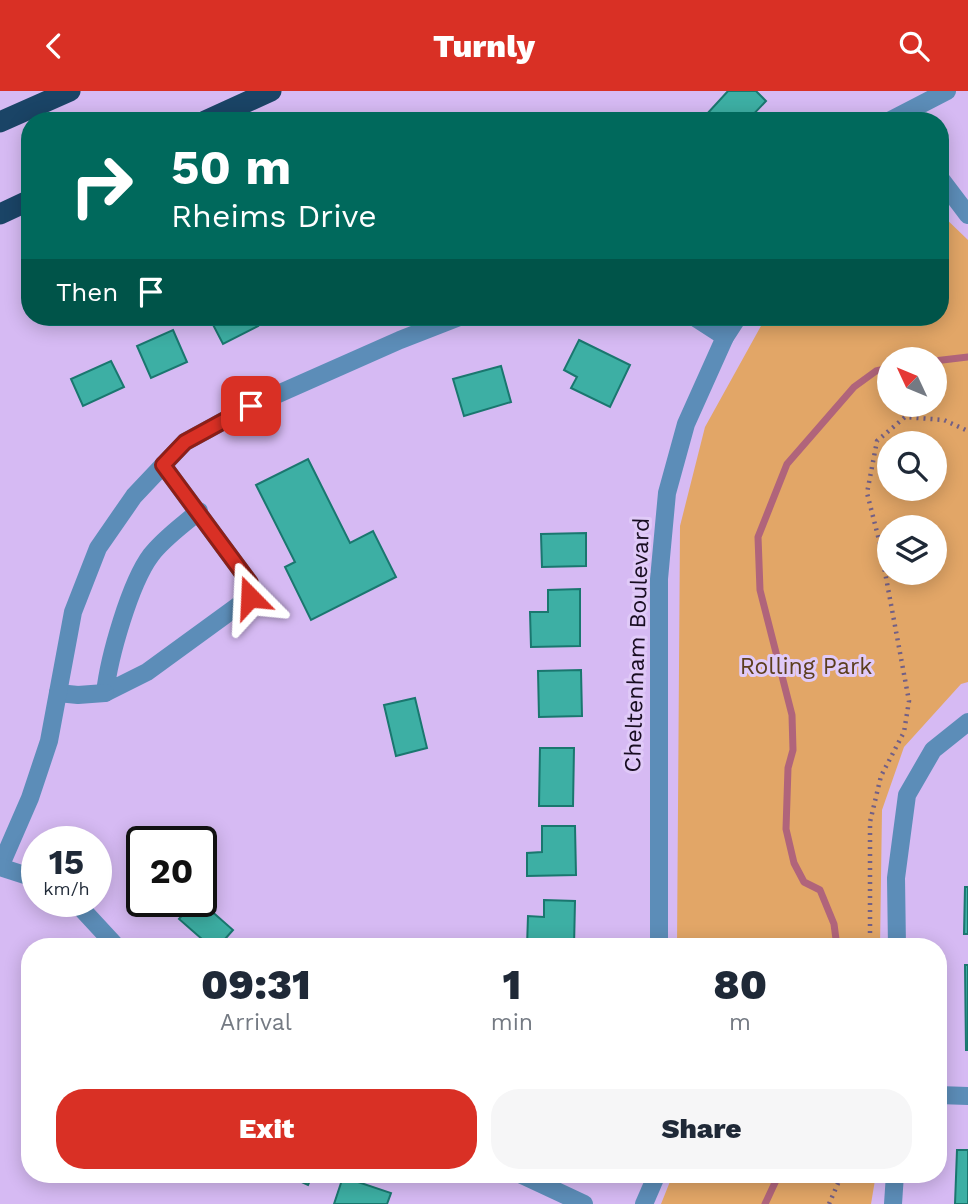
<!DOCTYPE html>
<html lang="en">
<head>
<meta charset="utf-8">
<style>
  :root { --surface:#fff; --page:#f6f6f7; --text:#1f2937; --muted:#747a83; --accent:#d93025 }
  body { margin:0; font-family:"Work Sans",sans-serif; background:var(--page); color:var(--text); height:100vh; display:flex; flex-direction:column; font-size:26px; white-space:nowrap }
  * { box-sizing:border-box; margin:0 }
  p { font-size:23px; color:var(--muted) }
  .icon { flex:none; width:38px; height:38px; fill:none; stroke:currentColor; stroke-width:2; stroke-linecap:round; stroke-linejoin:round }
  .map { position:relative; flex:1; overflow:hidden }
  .panel { position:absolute; left:21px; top:847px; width:926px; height:245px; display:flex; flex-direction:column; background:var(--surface); border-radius:28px; box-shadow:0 4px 18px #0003 }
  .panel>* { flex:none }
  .top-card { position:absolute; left:21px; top:21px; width:928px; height:214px; border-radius:28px; box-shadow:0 4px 18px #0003; background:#00695c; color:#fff; overflow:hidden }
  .needle { width:46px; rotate:314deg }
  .fabs { position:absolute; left:877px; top:256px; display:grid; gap:14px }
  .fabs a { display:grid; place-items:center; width:70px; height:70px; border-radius:50%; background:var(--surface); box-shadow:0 4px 18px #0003; font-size:35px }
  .speed { position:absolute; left:21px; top:735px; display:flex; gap:14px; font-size:35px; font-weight:700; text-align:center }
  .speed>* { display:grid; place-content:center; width:91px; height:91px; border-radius:50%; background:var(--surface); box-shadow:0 4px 18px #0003; line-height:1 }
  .speed small { font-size:18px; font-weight:400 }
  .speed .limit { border:4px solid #111; border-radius:10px; background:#fff; color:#111 }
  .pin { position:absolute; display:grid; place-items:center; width:60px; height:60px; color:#fff; margin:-30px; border-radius:14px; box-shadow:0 4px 10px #0006 }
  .me { position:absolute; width:77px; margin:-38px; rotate:339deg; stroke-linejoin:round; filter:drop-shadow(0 0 5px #0008) }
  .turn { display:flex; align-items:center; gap:24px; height:147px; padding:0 35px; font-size:32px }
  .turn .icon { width:91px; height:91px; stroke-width:2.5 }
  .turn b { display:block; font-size:49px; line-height:60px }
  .then { display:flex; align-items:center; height:66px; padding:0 35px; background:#0003; gap:14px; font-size:26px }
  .eta { display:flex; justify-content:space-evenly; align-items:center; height:119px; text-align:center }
  .eta b { font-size:42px; font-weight:800; line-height:49px }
  .button { display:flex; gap:14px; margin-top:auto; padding:14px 35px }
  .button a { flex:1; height:80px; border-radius:28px; background:var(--accent); color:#fff; font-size:28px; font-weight:800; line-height:80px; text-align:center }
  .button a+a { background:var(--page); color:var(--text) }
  header { display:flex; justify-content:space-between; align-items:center; height:91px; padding:0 35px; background:var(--accent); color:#fff; font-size:32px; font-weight:800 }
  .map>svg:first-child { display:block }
  .green { fill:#e2a667; fill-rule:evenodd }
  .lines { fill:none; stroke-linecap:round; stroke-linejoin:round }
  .stream { stroke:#b0647b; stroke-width:7 }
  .building { fill:#3dafa4; stroke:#1a776f; stroke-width:2 }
  .path { stroke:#725f85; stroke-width:4.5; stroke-dasharray:2 5; stroke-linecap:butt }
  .minor { stroke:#5c8db8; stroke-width:18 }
  .highway { stroke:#1a4466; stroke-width:21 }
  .route-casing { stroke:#8d1f18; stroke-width:18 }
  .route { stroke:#d93025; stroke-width:12 }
  .labels { text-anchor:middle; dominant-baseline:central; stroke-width:6; stroke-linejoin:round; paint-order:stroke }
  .street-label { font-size:23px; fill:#180d21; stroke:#e0caf8 }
  .park-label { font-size:23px; fill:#5c3e1e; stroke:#e0caf8 }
</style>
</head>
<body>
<header><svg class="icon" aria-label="back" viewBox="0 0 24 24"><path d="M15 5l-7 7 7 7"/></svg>Turnly<svg class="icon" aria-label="search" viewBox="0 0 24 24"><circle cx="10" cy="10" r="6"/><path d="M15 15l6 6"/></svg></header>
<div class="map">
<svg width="968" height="1113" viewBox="0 0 968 1113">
  <rect width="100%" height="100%" fill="#d6baf3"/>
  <g class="green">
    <path d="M940,122L968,149V591L961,593L904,656L882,719L880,856H677L680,435L705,336L766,226H940ZM889,268H934V313H889ZM889,352H934V397H889ZM889,436H934V481H889Z"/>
    <polygon points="673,1083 876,1083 871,1113 661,1113"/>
  </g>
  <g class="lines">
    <g class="stream">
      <polyline points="934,270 968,266"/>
      <polyline points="837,856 834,833 820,799 804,791 794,772 786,738 788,677 793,659 792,624 760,499 758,446 787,373 854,296 876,280 889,277"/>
      <polyline points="765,1113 779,1083"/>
    </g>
  </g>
  <g class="building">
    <polygon points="728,0 756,0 766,10 747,30 712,30 706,24"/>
    <polygon points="209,226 253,226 258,235 223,253"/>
    <polygon points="173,239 187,271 151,287 137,255"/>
    <polygon points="579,249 630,274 610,316 571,297 577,286 564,279"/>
    <polygon points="111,270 124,296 83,315 71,288"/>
    <polygon points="501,275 511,311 464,325 453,288"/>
    <polygon points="308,368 350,452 373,440 396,486 311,529 285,476 295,471 256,394"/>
    <polygon points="586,442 586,475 542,476 541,443"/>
    <polygon points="580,498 580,555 531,556 530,521 548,521 548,499"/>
    <polygon points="581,579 582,625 539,626 538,580"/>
    <polygon points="415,607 427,657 396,665 384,614"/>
    <polygon points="540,657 574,657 573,715 539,715"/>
    <polygon points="542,735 575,735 576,784 527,785 527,762 542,761"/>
    <polygon points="965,796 968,796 968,843 964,843"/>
    <polygon points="544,809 575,810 574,856 527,856 528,825 544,826"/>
    <polygon points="194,810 200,810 233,839 218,856 211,856 179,828"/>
    <polygon points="965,874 968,874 968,959 966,959"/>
    <polygon points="957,1059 968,1059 968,1113 955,1113"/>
    <polygon points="284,1083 313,1083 308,1094"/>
    <polygon points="343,1086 391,1102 387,1113 334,1113"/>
  </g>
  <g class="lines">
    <g class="path">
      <polyline points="870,856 870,731 881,685 904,641 909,610 879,449 867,402 877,350 905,326 944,329 968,340"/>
      <polyline points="829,1113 842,1083"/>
    </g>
    <g class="minor">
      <polyline points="889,30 947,0"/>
      <polyline points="940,87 968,124"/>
      <polyline points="694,226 725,246"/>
      <path d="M163,374L250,492V506L147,581L105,602C109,566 130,492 151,464C164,447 183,434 199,420"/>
      <polyline points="58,602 78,604 105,602"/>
      <polyline points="0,776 30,707 49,650 73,521 98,457 134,405 185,351 251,315 400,249 459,226"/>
      <polyline points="0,776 37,788"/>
      <polyline points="71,810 80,816 117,856"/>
      <polyline points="659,856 659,488 667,402 686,333 725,246 738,226"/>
      <polyline points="897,856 896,787 907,704 933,659 968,631"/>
      <polyline points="938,1004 968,1005"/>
      <polyline points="520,1083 584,1113"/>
      <polyline points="644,1113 657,1083"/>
      <polyline points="893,1113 895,1083"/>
    </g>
    <g class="highway">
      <polyline points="205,30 271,0"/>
      <polyline points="0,31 70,0"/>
      <polyline points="0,123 30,109"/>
    </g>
  </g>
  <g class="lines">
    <defs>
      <polyline id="route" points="250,506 250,492 163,374 185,351 251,315"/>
    </defs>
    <use href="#route" class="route-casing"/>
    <use href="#route" class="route"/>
  </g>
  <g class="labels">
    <g class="street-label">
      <text transform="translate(637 554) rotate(-88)">Cheltenham Boulevard</text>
    </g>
    <g class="park-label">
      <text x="806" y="575">Rolling Park</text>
    </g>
  </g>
</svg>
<div class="fabs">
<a><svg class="needle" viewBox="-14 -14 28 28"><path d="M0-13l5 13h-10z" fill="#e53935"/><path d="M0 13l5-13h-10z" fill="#747a83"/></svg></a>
<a><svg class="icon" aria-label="search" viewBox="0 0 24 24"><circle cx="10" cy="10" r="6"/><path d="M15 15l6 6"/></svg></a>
<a><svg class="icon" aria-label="layers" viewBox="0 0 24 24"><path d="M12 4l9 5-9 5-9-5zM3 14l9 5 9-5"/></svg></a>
</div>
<div class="speed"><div>15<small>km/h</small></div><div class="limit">20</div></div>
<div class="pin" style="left:251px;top:315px;background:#d93025"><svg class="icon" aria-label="arrive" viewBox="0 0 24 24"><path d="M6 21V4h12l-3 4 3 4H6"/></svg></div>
<svg class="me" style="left:250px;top:506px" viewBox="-20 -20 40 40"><path d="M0-17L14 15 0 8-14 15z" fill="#d93025" stroke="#fff" stroke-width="4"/></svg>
<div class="top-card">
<div class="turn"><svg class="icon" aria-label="right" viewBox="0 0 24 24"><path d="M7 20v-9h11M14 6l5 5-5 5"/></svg><div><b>50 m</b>Rheims Drive</div></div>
<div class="then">Then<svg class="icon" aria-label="arrive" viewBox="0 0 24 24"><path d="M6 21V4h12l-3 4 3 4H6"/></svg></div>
</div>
<section class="panel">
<div class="eta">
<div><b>09:31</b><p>Arrival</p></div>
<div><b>1</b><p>min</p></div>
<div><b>80</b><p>m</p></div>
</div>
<div class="button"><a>Exit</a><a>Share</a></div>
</section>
</div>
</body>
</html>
